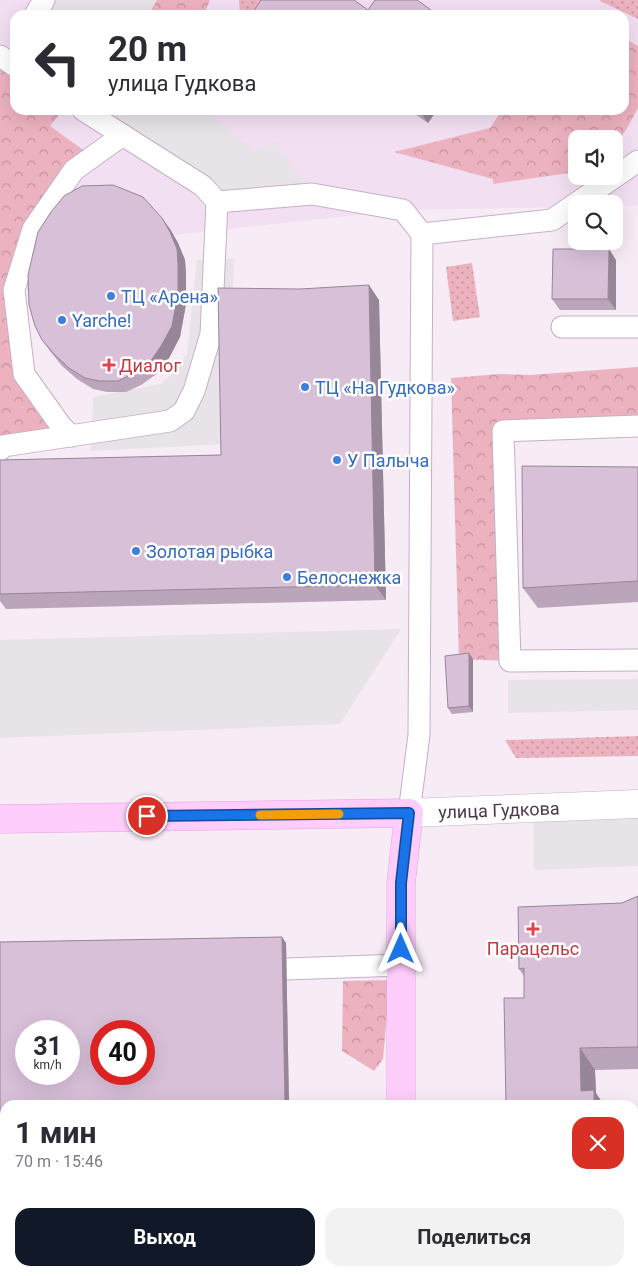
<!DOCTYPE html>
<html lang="ru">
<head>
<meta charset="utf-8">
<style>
  :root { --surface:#fff; --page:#f2f2f3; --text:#2b2b33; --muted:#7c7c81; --accent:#111827 }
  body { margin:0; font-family:Roboto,sans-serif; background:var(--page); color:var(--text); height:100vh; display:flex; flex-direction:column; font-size:19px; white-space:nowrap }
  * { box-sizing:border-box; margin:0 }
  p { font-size:16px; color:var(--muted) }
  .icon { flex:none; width:28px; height:28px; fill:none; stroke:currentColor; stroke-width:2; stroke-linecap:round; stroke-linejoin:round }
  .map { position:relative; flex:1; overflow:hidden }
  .panel { position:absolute; left:0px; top:1100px; width:639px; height:176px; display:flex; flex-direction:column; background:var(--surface); border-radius:15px 15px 0 0; box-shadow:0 5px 20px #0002 }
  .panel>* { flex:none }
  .guide { position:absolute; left:10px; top:10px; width:619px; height:105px; border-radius:15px; box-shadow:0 5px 20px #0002; background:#fff; color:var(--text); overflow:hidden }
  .controls { position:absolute; left:568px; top:130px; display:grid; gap:10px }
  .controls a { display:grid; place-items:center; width:55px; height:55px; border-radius:10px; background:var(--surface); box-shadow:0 5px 20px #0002; font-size:25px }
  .speed { position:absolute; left:15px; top:1020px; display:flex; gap:10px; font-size:25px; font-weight:700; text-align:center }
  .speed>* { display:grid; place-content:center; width:65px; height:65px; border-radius:50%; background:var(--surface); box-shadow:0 5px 20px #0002; line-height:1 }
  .speed small { font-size:12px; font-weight:400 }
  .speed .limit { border:8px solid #d22; background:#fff; color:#111 }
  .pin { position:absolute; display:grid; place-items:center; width:42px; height:42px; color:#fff; margin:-21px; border:2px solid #fff; border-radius:50%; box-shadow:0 1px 5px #0007 }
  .me { position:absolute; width:55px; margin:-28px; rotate:0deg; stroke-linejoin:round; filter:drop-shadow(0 0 4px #0008) }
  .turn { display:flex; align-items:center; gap:18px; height:105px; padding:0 15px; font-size:22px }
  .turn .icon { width:65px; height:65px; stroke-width:2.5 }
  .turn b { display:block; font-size:35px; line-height:42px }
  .round { display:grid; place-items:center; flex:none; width:52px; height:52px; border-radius:15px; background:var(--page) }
  .head { display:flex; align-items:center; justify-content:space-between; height:85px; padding:0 15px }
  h1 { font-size:30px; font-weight:700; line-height:38px }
  .action { display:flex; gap:10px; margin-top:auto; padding:10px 15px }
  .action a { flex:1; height:58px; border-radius:15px; background:var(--accent); color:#fff; font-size:20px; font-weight:700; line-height:58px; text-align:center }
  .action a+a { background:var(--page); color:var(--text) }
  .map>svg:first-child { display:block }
  .residential { fill:#f2e0f2; fill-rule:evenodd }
  .grass { fill:url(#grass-dots) }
  .forest { fill:url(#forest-crowns) }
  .parking { fill:#e8e3e8 }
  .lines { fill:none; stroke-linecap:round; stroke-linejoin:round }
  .lane-casing { stroke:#c6b0c6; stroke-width:23 }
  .street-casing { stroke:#c6b0c6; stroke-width:29 }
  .secondary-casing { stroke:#e5a1e0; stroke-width:29 }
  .lane { stroke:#fff; stroke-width:21 }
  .street { stroke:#fff; stroke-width:28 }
  .secondary { stroke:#ffcdfb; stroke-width:28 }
  .wall { fill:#baa5bb }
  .shaded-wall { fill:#978698 }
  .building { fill:#d8c0d9; stroke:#978698; fill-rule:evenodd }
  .route-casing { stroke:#114b97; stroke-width:12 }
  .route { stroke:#1a73e8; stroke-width:9 }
  .slow { stroke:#f59e0b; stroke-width:9 }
  .shop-dot { fill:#3f7fe0; stroke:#fff; stroke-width:2 }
  .health-dot { fill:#e0444e; stroke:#fff; stroke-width:2 }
  .labels { text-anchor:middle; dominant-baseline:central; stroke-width:5; stroke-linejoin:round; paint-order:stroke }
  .shop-label { font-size:18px; fill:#366cbe; stroke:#fff; text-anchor:start }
  .health-label { font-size:18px; fill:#be3a42; stroke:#fff; text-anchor:start }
  .street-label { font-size:18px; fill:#4b384c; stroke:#fff }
</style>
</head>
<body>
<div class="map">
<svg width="638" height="1276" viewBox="0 0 638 1276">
  <defs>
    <pattern id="grass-dots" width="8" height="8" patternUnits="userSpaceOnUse" patternTransform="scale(1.25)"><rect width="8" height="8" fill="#edb2bf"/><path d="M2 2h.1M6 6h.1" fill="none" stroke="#c2929d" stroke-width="1.8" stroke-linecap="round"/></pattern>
    <pattern id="forest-crowns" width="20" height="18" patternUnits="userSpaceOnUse" patternTransform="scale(1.25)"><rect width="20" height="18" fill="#edb2bf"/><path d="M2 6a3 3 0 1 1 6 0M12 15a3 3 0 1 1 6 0" fill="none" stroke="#c2929d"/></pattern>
  </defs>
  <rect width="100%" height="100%" fill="#f7ebf6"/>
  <path class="residential" d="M0,0H638V206L576,204V207L403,210L0,254ZM15,15H624V110H15ZM576,139H614V176H576Z"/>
  <g class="grass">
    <polygon points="239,0 292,0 281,15 240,15"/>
    <polygon points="600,0 638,0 638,19 600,1"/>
    <polygon points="472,263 480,317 453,321 446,267"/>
    <polygon points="638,736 638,756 516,758 505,740"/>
  </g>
  <g class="forest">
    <polygon points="157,0 210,0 204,15 148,15"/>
    <polygon points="624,38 638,46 638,108 626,130 614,147 614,139 576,139 576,172 493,184 493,179 394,152 490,128 502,110 624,110"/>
    <polygon points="0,56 15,66 15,110 63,110 50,126 93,157 74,170 14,290 24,374 61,426 0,450"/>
    <polygon points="638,367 638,426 503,431 510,661 459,659 451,378 500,374 530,375"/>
    <polygon points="390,980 383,1059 374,1071 342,1051 343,981"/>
  </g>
  <g class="parking">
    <polygon points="44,0 157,0 148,15 35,15"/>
    <polygon points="83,110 204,110 254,150 275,142 312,194 217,202"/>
    <polygon points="234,259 226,444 91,451 93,397 161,384 175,371 187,354 197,260"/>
    <polygon points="401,629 340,724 0,738 0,640"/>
    <polygon points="638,679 638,710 508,713 508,680"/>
    <polygon points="638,804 638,866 534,870 533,809"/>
  </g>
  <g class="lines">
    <defs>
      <g id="lane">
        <polyline points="35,15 44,0"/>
        <polyline points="0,56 15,66"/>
        <polyline points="83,110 203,186 217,202 312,194 403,210 422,234 419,735 409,813"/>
        <polyline points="422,234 552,220 638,161"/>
        <polyline points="562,327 638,327"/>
        <polyline points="638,426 503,431 510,661 638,660"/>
        <polyline points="71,436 61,426 24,374 14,290 33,229 74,170 123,135"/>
        <polyline points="0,450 3,446 170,421 184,411 194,391 211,334 217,202"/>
        <polyline points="287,969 401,965"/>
        <polyline points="0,1161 5,1161"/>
      </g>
      <polyline id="street" points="409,813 638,804"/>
      <g id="secondary">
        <polyline points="0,819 409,813 401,883 401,1105"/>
        <polyline points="401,1276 401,1271"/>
      </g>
    </defs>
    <use href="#lane" class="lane-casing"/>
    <use href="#street" class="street-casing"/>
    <use href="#secondary" class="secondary-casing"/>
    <use href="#lane" class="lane"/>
    <use href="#street" class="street"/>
    <use href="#secondary" class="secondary"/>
  </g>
  <g class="wall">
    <polygon points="409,110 437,110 428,123"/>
    <polygon points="170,229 178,243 185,260 186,275 186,304 180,337 169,358 158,373 141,385 126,392 107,392 93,389 77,379 62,366 50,351 42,340"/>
    <polygon points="616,260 616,310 560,310 552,299"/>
    <polygon points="300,289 379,300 386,600 6,609 0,601 0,460 221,455"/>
    <polygon points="638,467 638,602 538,608 523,588"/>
    <polygon points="469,653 473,659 473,712 452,714 448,708"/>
    <polygon points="638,896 638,1069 595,1070 596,1093 524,998 524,976 519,969 622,903"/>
    <polygon points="282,937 286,943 289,1105 5,1105 5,1150 0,1150 0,942"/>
    <polygon points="226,1271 262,1271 263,1276 229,1276"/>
  </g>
  <g class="shaded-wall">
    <polygon points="419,110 437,110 428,123"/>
    <polygon points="162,218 170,229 178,243 185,260 186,275 186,304 180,337 169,358 158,373 150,362"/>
    <polygon points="609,249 616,260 616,310 608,299"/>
    <polygon points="369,285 379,300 386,600 375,585"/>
    <polygon points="469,653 473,659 473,712 469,706"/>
    <polygon points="282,937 286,943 289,1105 285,1105"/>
    <polygon points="580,1048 595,1070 596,1093 604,1105 591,1105 581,1091"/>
    <polygon points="259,1271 262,1271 263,1276 262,1276"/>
  </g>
  <g class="building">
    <polygon points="261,0 354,0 368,10 375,0 417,0 438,15 251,15"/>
    <polygon points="113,185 143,197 162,218 170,232 177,249 178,264 178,293 172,326 161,346 150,362 133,374 118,381 99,381 85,378 69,368 55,355 42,340 35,326 29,305 28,275 38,232 51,212 64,196 82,186"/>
    <polygon points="553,249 609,249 608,299 552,299"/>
    <polygon points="369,285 375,585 0,594 0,460 221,455 218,288 300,289"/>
    <polygon points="522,466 638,467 638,581 523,588"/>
    <polygon points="469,653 469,706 448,708 445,656"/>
    <polygon points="638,896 638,1047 580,1048 581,1091 594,1090 594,1105 506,1105 504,998 524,998 524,968 519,969 518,907 622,903"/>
    <path d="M282,937L285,1105H5V1144H0V942ZM26,1031H69V1074H26ZM101,1031H144V1074H101Z"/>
    <polygon points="634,1239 638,1239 638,1276 494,1276 494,1271 634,1271"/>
  </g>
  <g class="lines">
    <defs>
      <polyline id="route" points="147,816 409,813 401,883 401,949"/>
    </defs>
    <use href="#route" class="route-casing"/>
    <use href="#route" class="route"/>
    <polyline class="slow" points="260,815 339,814"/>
  </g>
  <g class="shop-dot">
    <circle cx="111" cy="296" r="5"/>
    <circle cx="62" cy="320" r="5"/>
    <circle cx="305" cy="387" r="5"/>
    <circle cx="337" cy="460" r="5"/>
    <circle cx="136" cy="551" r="5"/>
    <circle cx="287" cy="577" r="5"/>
  </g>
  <g class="health-dot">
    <path d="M106.5 357.5h5v5h5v5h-5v5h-5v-5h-5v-5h5z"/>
    <path d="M530.5 921.5h5v5h5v5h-5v5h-5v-5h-5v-5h5z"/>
  </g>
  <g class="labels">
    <g class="shop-label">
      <text x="121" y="296">ТЦ «Арена»</text>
      <text x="72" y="320">Yarche!</text>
      <text x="315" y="387">ТЦ «На Гудкова»</text>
      <text x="347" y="460">У Палыча</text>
      <text x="146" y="551">Золотая рыбка</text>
      <text x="297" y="577">Белоснежка</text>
    </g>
    <g class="health-label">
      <text x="119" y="365">Диалог</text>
      <text x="533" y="948" text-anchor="middle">Парацельс</text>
    </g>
    <g class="street-label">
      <text transform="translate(499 810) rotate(-2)">улица Гудкова</text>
    </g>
  </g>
</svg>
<div class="controls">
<a><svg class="icon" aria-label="sound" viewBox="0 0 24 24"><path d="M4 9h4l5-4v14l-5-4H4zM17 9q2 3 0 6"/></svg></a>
<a><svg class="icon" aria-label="search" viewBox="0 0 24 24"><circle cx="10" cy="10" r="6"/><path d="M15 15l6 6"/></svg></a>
</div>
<div class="speed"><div>31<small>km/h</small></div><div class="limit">40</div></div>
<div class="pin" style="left:147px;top:816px;background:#d93025"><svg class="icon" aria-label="arrive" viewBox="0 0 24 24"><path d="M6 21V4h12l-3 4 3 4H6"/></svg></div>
<svg class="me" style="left:401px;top:949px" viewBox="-20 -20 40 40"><path d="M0-17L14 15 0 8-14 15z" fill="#1a73e8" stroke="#fff" stroke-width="4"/></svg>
<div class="guide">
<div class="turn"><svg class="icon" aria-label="left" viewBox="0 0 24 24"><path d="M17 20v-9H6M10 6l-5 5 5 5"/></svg><div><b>20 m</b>улица Гудкова</div></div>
</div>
<section class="panel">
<div class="head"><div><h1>1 мин</h1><p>70 m · 15:46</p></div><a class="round" style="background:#d93025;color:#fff"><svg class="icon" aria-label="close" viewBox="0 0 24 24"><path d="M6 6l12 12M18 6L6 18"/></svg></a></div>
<div class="action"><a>Выход</a><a>Поделиться</a></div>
</section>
</div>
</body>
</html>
